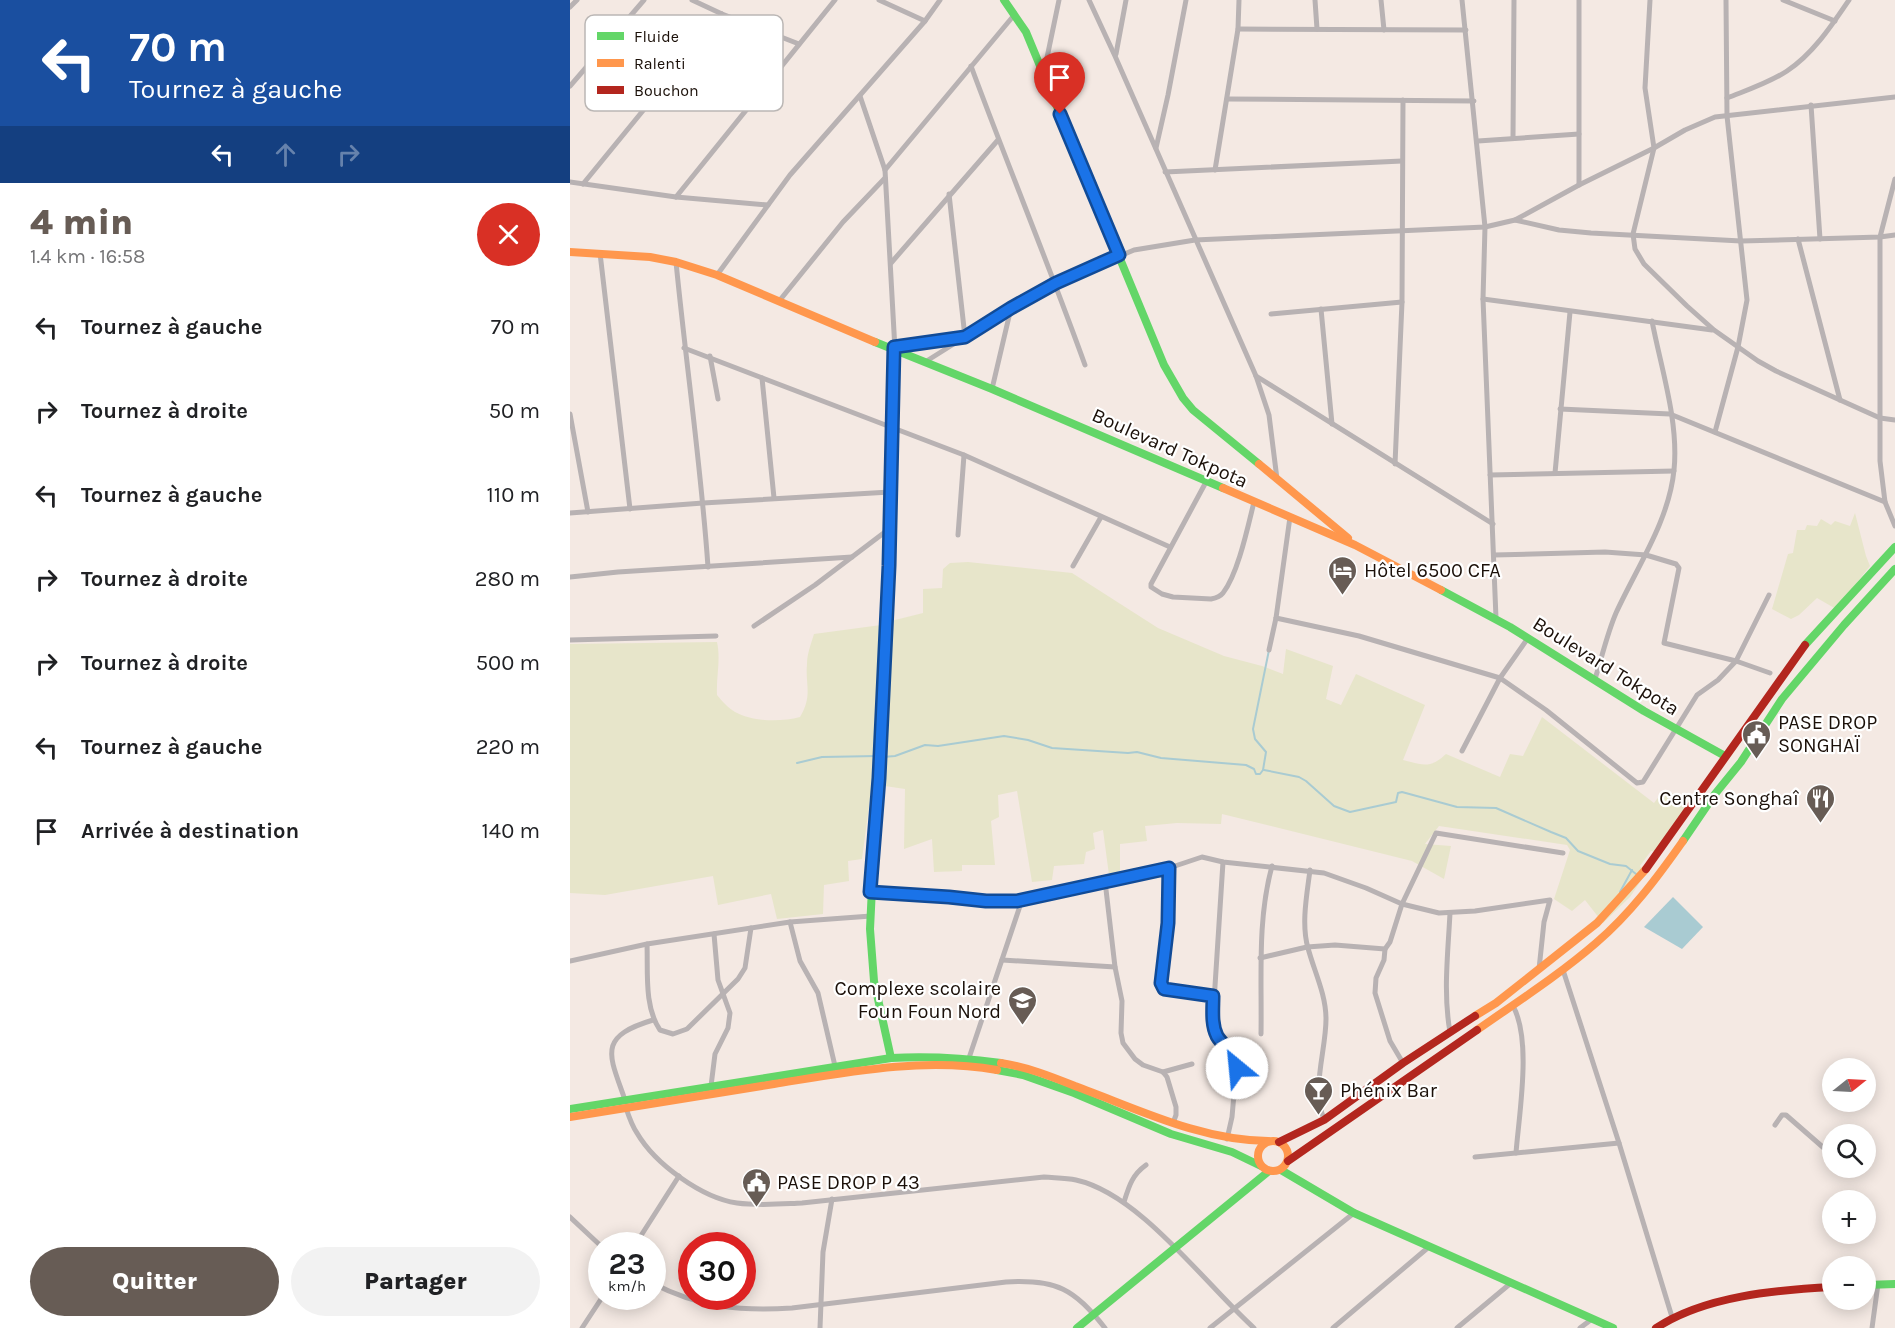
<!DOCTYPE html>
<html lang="fr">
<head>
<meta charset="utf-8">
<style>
  :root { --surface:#fff; --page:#f2f2f2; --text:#202124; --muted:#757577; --accent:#675c55 }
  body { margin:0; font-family:Karla,sans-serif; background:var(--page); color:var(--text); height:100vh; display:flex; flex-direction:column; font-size:22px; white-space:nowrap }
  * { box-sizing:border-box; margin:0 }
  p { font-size:20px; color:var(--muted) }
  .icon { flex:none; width:33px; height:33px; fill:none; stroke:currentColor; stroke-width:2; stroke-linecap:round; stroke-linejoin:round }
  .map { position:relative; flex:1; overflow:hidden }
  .side { display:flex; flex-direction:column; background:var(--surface); width:570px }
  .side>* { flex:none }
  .banner { background:#1a4fa0; color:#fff; overflow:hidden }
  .needle { width:39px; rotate:72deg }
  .buttons { position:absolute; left:1252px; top:1058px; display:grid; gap:12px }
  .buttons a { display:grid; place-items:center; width:54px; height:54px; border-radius:50%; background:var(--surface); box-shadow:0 3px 15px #0003; font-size:30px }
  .speed { position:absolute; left:18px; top:1232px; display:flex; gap:12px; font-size:30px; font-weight:700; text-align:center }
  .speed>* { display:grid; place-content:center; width:78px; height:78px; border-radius:50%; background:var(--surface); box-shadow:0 3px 15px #0003; line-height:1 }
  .speed small { font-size:15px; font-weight:400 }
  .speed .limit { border:9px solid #d22; background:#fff; color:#111 }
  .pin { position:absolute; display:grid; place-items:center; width:51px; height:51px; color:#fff; margin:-62px -26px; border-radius:50% 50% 50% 0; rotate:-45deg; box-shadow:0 0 6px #0007 }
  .pin .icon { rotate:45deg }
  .me { position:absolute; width:66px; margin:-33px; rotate:332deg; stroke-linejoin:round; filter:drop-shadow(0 0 4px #0008) }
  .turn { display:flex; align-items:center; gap:21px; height:126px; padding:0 30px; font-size:27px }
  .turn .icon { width:78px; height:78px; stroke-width:2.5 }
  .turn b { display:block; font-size:42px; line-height:51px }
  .lanes { display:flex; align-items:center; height:57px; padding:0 30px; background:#0003; justify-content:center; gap:30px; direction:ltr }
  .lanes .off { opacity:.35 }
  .round { display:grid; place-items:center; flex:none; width:63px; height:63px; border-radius:32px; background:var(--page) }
  .headline { display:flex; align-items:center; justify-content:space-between; height:102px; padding:0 30px }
  h1 { font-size:36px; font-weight:800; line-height:45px; color:var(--accent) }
  .button { display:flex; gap:12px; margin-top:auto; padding:12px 30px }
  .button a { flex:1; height:69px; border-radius:36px; background:var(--accent); color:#fff; font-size:24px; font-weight:800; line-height:69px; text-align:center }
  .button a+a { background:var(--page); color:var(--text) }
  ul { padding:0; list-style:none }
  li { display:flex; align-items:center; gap:18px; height:84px; padding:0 30px }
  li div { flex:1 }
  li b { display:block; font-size:22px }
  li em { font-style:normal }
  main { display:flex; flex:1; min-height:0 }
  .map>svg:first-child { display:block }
  .green { fill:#e7e5ca }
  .water { fill:#a9cbd2 }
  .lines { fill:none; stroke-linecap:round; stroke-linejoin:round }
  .stream { stroke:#a9cbd2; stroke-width:2 }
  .street { stroke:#b8b2b3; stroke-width:5 }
  .fast { stroke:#63d668; stroke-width:8 }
  .slow { stroke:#ff974d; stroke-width:8 }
  .jam { stroke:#b3261e; stroke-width:8 }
  .route-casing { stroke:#114b97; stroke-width:15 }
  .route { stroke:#1a73e8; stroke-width:10 }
  .labels { text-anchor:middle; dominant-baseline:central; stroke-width:4.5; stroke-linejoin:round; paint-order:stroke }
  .street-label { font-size:20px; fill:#1b1009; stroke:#fff }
  .poi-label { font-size:20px; fill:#1b1009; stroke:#fff; text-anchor:start }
  .key { fill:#fff; stroke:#bbb7b5; stroke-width:1.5 }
  .key-label { font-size:16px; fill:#1b1009 }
</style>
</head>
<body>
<main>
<section class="side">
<div class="banner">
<div class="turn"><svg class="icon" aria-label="left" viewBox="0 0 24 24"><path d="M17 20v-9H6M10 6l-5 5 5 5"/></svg><div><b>70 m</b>Tournez à gauche</div></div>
<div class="lanes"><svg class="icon" aria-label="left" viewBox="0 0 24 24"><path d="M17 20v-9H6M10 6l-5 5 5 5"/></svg><svg class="icon off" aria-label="ahead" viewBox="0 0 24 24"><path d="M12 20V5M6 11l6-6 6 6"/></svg><svg class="icon off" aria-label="right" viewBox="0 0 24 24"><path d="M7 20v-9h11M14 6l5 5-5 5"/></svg></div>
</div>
<div class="headline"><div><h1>4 min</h1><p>1.4 km · 16:58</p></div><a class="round" style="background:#d93025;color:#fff"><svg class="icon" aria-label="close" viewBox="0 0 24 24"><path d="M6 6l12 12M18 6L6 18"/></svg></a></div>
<ul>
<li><svg class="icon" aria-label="left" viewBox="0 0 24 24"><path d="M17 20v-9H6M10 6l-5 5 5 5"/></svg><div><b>Tournez à gauche</b></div><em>70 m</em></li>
<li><svg class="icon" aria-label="right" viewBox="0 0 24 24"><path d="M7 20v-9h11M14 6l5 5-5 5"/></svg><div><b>Tournez à droite</b></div><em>50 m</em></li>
<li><svg class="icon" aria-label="left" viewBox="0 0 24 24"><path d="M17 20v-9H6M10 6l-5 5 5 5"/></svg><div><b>Tournez à gauche</b></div><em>110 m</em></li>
<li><svg class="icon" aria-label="right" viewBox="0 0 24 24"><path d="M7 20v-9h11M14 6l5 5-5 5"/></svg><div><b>Tournez à droite</b></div><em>280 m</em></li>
<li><svg class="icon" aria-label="right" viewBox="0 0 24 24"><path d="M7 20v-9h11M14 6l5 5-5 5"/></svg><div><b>Tournez à droite</b></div><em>500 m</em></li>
<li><svg class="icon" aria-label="left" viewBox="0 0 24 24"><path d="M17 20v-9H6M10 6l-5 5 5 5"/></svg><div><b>Tournez à gauche</b></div><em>220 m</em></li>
<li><svg class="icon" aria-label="arrive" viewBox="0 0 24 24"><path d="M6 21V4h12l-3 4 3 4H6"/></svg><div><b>Arrivée à destination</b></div><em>140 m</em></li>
</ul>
<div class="button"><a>Quitter</a><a>Partager</a></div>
</section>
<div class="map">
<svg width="1325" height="1328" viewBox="0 0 1325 1328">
  <rect width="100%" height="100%" fill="#f4e9e3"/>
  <g class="green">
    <polygon points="1285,513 1296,556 1300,566 1266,609 1247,598 1229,615 1221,619 1202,609 1218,554 1223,553 1227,530 1235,530 1237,525 1247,526 1251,519 1261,525 1265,521 1280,526"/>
    <path d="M398,562L502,573L588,628L654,656L692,666L713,674L716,649L763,666L756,699L771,705L786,674L855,705L833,760C853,765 860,769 876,754L930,777L940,754L953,756L972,717L1084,803L1094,790L1124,802L1092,852L1081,851L1070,866L1076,873L1060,897L1033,923L1015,900L1002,911L984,899L1000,850L997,845L869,826L855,844L881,846L874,879L842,861L652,814L651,824L607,823L575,826L577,841L550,844V871L539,875L533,830L523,833L525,849L516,852L514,864L484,866L482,880L462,882L447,791L428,795L429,817L421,821L425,865H392V871L364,872L362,839L334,849L335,789L315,786V777L303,776L292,859L278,861L279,881L254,885L253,914L207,919L201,894L148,905L143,876L35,895L0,893V644L147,642C151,660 146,677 147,695C152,701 158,708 165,712C183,722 211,722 230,717C243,695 235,685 237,664C237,654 241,644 244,634L311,625L305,722L315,724L321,621L353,613V589L372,588L373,569L380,563Z"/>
  </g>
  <polygon class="water" points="1103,897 1133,927 1112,949 1074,927"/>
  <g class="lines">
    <g class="stream">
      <polyline points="313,757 325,756 355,745 368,746 434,736 458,740 482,748 558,753 567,752 591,758 676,765 684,769 686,774 690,774 693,770 696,752 685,739 683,729 699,650"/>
      <polyline points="227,763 252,757 307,756"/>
      <polyline points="694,770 729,777 736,781 764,806 780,812 826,802 828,793 832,792 887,807 926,808 981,832 996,838 1008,851 1040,864 1056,866 1066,874"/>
      <polyline points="1050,892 1062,870"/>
    </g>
    <g class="street">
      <polyline points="122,0 152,14 229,44"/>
      <polyline points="309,0 355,21"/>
      <polyline points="519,0 545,56 686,376 699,415 707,479"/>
      <polyline points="745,0 747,29"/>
      <polyline points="811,0 814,30"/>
      <polyline points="892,0 915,227 913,299 926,618"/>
      <polyline points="1009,0 1009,185"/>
      <polyline points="1080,0 1075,88 1084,148 1063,234 1065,249 1074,264 1117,306 1144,330 1188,361 1206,371 1270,400 1310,418 1325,420"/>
      <polyline points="1213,0 1265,21"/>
      <polyline points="0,7 7,0"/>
      <polyline points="668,29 896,30"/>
      <polyline points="546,54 556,0"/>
      <path d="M401,66C438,166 479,265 515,365"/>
      <polyline points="474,72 489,0"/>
      <polyline points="0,86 74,0"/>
      <polyline points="290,96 315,170 325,350"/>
      <path d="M1157,98C1177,90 1199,83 1217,71C1243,54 1262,25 1279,0"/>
      <polyline points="657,99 904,101"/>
      <polyline points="1241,105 1250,239"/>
      <polyline points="943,138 944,0"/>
      <polyline points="908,141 1009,134"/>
      <polyline points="586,148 598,95 616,0"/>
      <polyline points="315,170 445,14"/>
      <polyline points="645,170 668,29 669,0"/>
      <polyline points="595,172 832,161"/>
      <polyline points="1325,179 1310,237 1310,461 1315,502 1325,526"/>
      <polyline points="0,182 106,197 198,205"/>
      <polyline points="13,184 152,14"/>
      <polyline points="379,194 395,337"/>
      <polyline points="106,197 265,0"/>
      <polyline points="945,220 1009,185 1084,148 1115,130 1145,117 1325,97"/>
      <polyline points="1228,239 1270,400"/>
      <polyline points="30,253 60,509"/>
      <path d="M106,262C116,364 131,465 138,567"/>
      <polyline points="321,263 428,140"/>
      <polyline points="147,275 220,175 355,21 370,0"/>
      <polyline points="913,299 1142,330"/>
      <polyline points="210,300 273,222 315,178"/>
      <polyline points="751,309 762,424"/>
      <polyline points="701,314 832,302"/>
      <polyline points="324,347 391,337"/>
      <polyline points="114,348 394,455 600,547"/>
      <polyline points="140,356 148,399"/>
      <polyline points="355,362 441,308 486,283 564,250 625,240 915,227 945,220 989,230 1021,233 1171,241 1310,237 1325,235"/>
      <polyline points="686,376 923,524"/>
      <polyline points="192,378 204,498"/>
      <polyline points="422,389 441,308"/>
      <polyline points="990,409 1100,414 1315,502"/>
      <polyline points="0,414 18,512"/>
      <polyline points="1145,432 1168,347 1177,300 1157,116 1156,0"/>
      <polyline points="825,464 832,302 833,100"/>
      <polyline points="985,473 1000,312"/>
      <polyline points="920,475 1104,471"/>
      <path d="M636,482L581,584V587L592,594L603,597L641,599C646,598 650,597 653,593C668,574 678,526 684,502"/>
      <polyline points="0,513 133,503 320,492"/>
      <polyline points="388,535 394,455"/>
      <polyline points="924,555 1035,552 1076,555 1106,564 1109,568 1094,643 1166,661 1200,673"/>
      <polyline points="503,566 531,517"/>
      <polyline points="0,577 48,572 282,557"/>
      <polyline points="706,618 789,636 930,678 976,710 1067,783 1073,782 1127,695 1148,680 1166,661 1199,595"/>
      <polyline points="184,626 245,585 319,529"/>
      <polyline points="0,640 146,636"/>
      <polyline points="699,650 706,618 720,517"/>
      <path d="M1025,679C1032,657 1037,634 1046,613C1067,567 1099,521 1104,470C1109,422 1091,368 1082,321"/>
      <polyline points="892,751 930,678 958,638"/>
      <path d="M653,862L643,1017C646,1045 659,1040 667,1059L662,1117L657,1139"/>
      <polyline points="599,868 598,923 591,983 594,989 643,997"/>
      <path d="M740,870C737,894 731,924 738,948C744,971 756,994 756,1019C756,1051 741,1089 754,1119"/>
      <polyline points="535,881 545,967 552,1001 551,1033 553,1043 565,1059 573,1065 593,1072 597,1077 606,1107 606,1115 603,1123"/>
      <polyline points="300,892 379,897 416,901 447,901 599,868 632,857 653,862 754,873 796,888 832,904 869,913 905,911 980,900 974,922 969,969"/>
      <path d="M880,913C878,953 873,993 880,1032"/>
      <polyline points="220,922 230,961 248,993 265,1066"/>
      <path d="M77,944C78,972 74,1007 90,1030L103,1034L117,1029L168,979L175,968L181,928"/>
      <polyline points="815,949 814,960 806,978 805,993 820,1041 833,1063"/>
      <polyline points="690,958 737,947 765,945 815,949 820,942 832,904 866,833 993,853"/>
      <polyline points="432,960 545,967"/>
      <polyline points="0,961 77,944 220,922 301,916"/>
      <polyline points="993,970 1049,1143 1102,1317"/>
      <path d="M943,1006C962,1040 949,1114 946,1153"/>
      <path d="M691,1034C692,978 687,921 702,866"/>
      <polyline points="399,1058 452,900"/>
      <polyline points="593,1072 622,1064"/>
      <polyline points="141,1086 145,1054 158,1028 160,1013 148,980 144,934"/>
      <path d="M55,1100C39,1054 27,1037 83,1020"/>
      <path d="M56,1108C59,1117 62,1126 67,1133C85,1164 132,1198 167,1203C189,1206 210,1204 232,1203L474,1177C485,1178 496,1178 506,1180C570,1194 635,1284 684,1328"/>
      <polyline points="1205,1125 1212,1115 1216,1115 1263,1156"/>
      <polyline points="905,1157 1049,1143"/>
      <path d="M554,1202C559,1186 562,1175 576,1165"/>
      <polyline points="0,1217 32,1247"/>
      <polyline points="65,1245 109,1176"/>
      <path d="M82,1283C130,1308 170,1311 222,1308L436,1282C487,1279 504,1289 535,1328"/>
      <polyline points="12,1328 33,1296"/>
      <polyline points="250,1328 253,1252 262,1199"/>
      <polyline points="640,1328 784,1213"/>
      <polyline points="763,1328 860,1246"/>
      <polyline points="887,1328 941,1283"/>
      <polyline points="1010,1328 1022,1319"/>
      <polyline points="1302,1328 1308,1284"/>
    </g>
    <g class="fast">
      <polyline points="434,0 456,32 594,365 613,398 623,410 689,464"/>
      <polyline points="305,342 422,389 653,488"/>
      <polyline points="323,434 325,350"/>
      <polyline points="871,590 940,627 1074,711 1155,756"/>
      <polyline points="1235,645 1325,547"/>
      <polyline points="313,662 300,929 304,981 321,1058"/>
      <polyline points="1113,841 1145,794 1171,762 1212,699 1274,625 1325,569"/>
      <polyline points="427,1070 453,1075 504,1093 601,1134 662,1152 691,1166"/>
      <path d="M0,1109L321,1058C358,1056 394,1058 431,1063"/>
      <polyline points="711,1170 784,1213 1043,1328"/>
      <polyline points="1296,1285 1325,1284"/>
      <polyline points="507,1328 699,1171"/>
    </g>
    <g class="slow">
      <polyline points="0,252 80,257 106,262 147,275 305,342"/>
      <polyline points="689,464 778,538"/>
      <polyline points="653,488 785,545 871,590"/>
      <polyline points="905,1016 926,1003 1027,923 1076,869"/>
      <path d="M907,1030C947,1002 989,975 1026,943C1060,914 1087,878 1113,841"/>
      <path d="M431,1063C457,1067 480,1076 505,1086C568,1109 629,1140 698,1141"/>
      <path d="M0,1117C68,1106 136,1095 204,1084C278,1072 353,1057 427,1070"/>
      <circle cx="703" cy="1156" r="15"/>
    </g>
    <g class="jam">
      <polyline points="313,662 323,434"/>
      <polyline points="1076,869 1235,645"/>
      <polyline points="709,1142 754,1120 833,1063 905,1016"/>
      <polyline points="718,1161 907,1030"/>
      <path d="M1086,1328C1135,1296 1205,1290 1263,1287"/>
    </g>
  </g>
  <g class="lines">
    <defs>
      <path id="route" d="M490,114L549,255L486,283L441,308L395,337L324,347L319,566L309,778L300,892L379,897L416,901H447L599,868L598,923L591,983L594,989L643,996C643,1009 641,1024 647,1036C655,1050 667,1048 667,1068"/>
    </defs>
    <use href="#route" class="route-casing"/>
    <use href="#route" class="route"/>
  </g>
  <defs>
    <symbol id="hotel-pin" viewBox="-11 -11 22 30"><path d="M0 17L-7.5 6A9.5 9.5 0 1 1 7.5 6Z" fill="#675c55" stroke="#fff"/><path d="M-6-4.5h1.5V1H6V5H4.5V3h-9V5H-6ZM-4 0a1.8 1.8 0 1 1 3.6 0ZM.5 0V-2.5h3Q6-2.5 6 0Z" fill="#fff"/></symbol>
    <symbol id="civic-pin" viewBox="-11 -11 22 30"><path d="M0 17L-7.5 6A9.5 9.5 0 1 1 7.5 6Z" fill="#675c55" stroke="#fff"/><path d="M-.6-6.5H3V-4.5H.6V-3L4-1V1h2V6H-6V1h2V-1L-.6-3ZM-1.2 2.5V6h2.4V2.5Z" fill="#fff"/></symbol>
    <symbol id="restaurant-pin" viewBox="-11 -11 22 30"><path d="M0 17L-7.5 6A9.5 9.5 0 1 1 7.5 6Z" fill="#675c55" stroke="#fff"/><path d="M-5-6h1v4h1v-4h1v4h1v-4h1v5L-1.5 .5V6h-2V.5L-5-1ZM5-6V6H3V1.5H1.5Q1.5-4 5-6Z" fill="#fff"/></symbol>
    <symbol id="school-pin" viewBox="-11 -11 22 30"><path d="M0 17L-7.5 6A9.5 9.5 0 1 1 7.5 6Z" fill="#675c55" stroke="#fff"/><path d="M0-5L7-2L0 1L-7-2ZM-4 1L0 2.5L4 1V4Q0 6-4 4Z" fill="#fff"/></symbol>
    <symbol id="bar-pin" viewBox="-11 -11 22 30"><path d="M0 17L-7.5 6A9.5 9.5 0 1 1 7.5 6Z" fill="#675c55" stroke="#fff"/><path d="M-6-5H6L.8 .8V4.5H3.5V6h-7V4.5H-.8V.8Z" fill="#fff"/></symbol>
  </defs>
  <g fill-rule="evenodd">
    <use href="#hotel-pin" x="756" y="554" width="33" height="45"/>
    <use href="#civic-pin" x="1170" y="718" width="33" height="45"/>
    <use href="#restaurant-pin" x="1234" y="782" width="33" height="45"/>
    <use href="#school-pin" x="436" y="984" width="33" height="45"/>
    <use href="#bar-pin" x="732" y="1074" width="33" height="45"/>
    <use href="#civic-pin" x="170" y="1166" width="33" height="45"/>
  </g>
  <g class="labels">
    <g class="street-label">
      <text transform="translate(600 448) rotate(24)">Boulevard Tokpota</text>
      <text transform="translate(1036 666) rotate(32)">Boulevard Tokpota</text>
    </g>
    <g class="poi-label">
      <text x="794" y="570">Hôtel 6500 CFA</text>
      <text x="1208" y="722">PASE DROP<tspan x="1208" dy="23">SONGHAÏ</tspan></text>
      <text x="1229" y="798" text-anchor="end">Centre Songhaî</text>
      <text x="431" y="988" text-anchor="end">Complexe scolaire<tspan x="431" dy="23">Foun Foun Nord</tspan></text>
      <text x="770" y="1090">Phénix Bar</text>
      <text x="207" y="1182">PASE DROP P 43</text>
    </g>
  </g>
  <rect x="15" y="15" width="198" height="96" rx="9" class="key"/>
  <rect x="27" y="32" width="27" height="8" fill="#63d668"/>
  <rect x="27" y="59" width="27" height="8" fill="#ff974d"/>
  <rect x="27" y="86" width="27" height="8" fill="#b3261e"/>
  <g class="key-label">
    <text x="64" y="42">Fluide</text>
    <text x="64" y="69">Ralenti</text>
    <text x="64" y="96">Bouchon</text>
  </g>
</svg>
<div class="buttons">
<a><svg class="needle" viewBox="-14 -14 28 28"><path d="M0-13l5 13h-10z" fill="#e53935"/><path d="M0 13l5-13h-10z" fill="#757577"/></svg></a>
<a><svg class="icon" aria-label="search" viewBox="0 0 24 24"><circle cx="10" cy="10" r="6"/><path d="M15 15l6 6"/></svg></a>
<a>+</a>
<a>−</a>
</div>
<div class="speed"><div>23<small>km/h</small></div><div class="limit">30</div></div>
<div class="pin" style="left:490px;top:114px;background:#d93025"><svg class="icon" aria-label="arrive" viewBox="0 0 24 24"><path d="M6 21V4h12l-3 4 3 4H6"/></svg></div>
<svg class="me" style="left:667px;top:1068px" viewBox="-20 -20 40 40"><circle r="19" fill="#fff"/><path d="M0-13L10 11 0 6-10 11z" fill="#1a73e8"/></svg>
</div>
</main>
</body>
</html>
